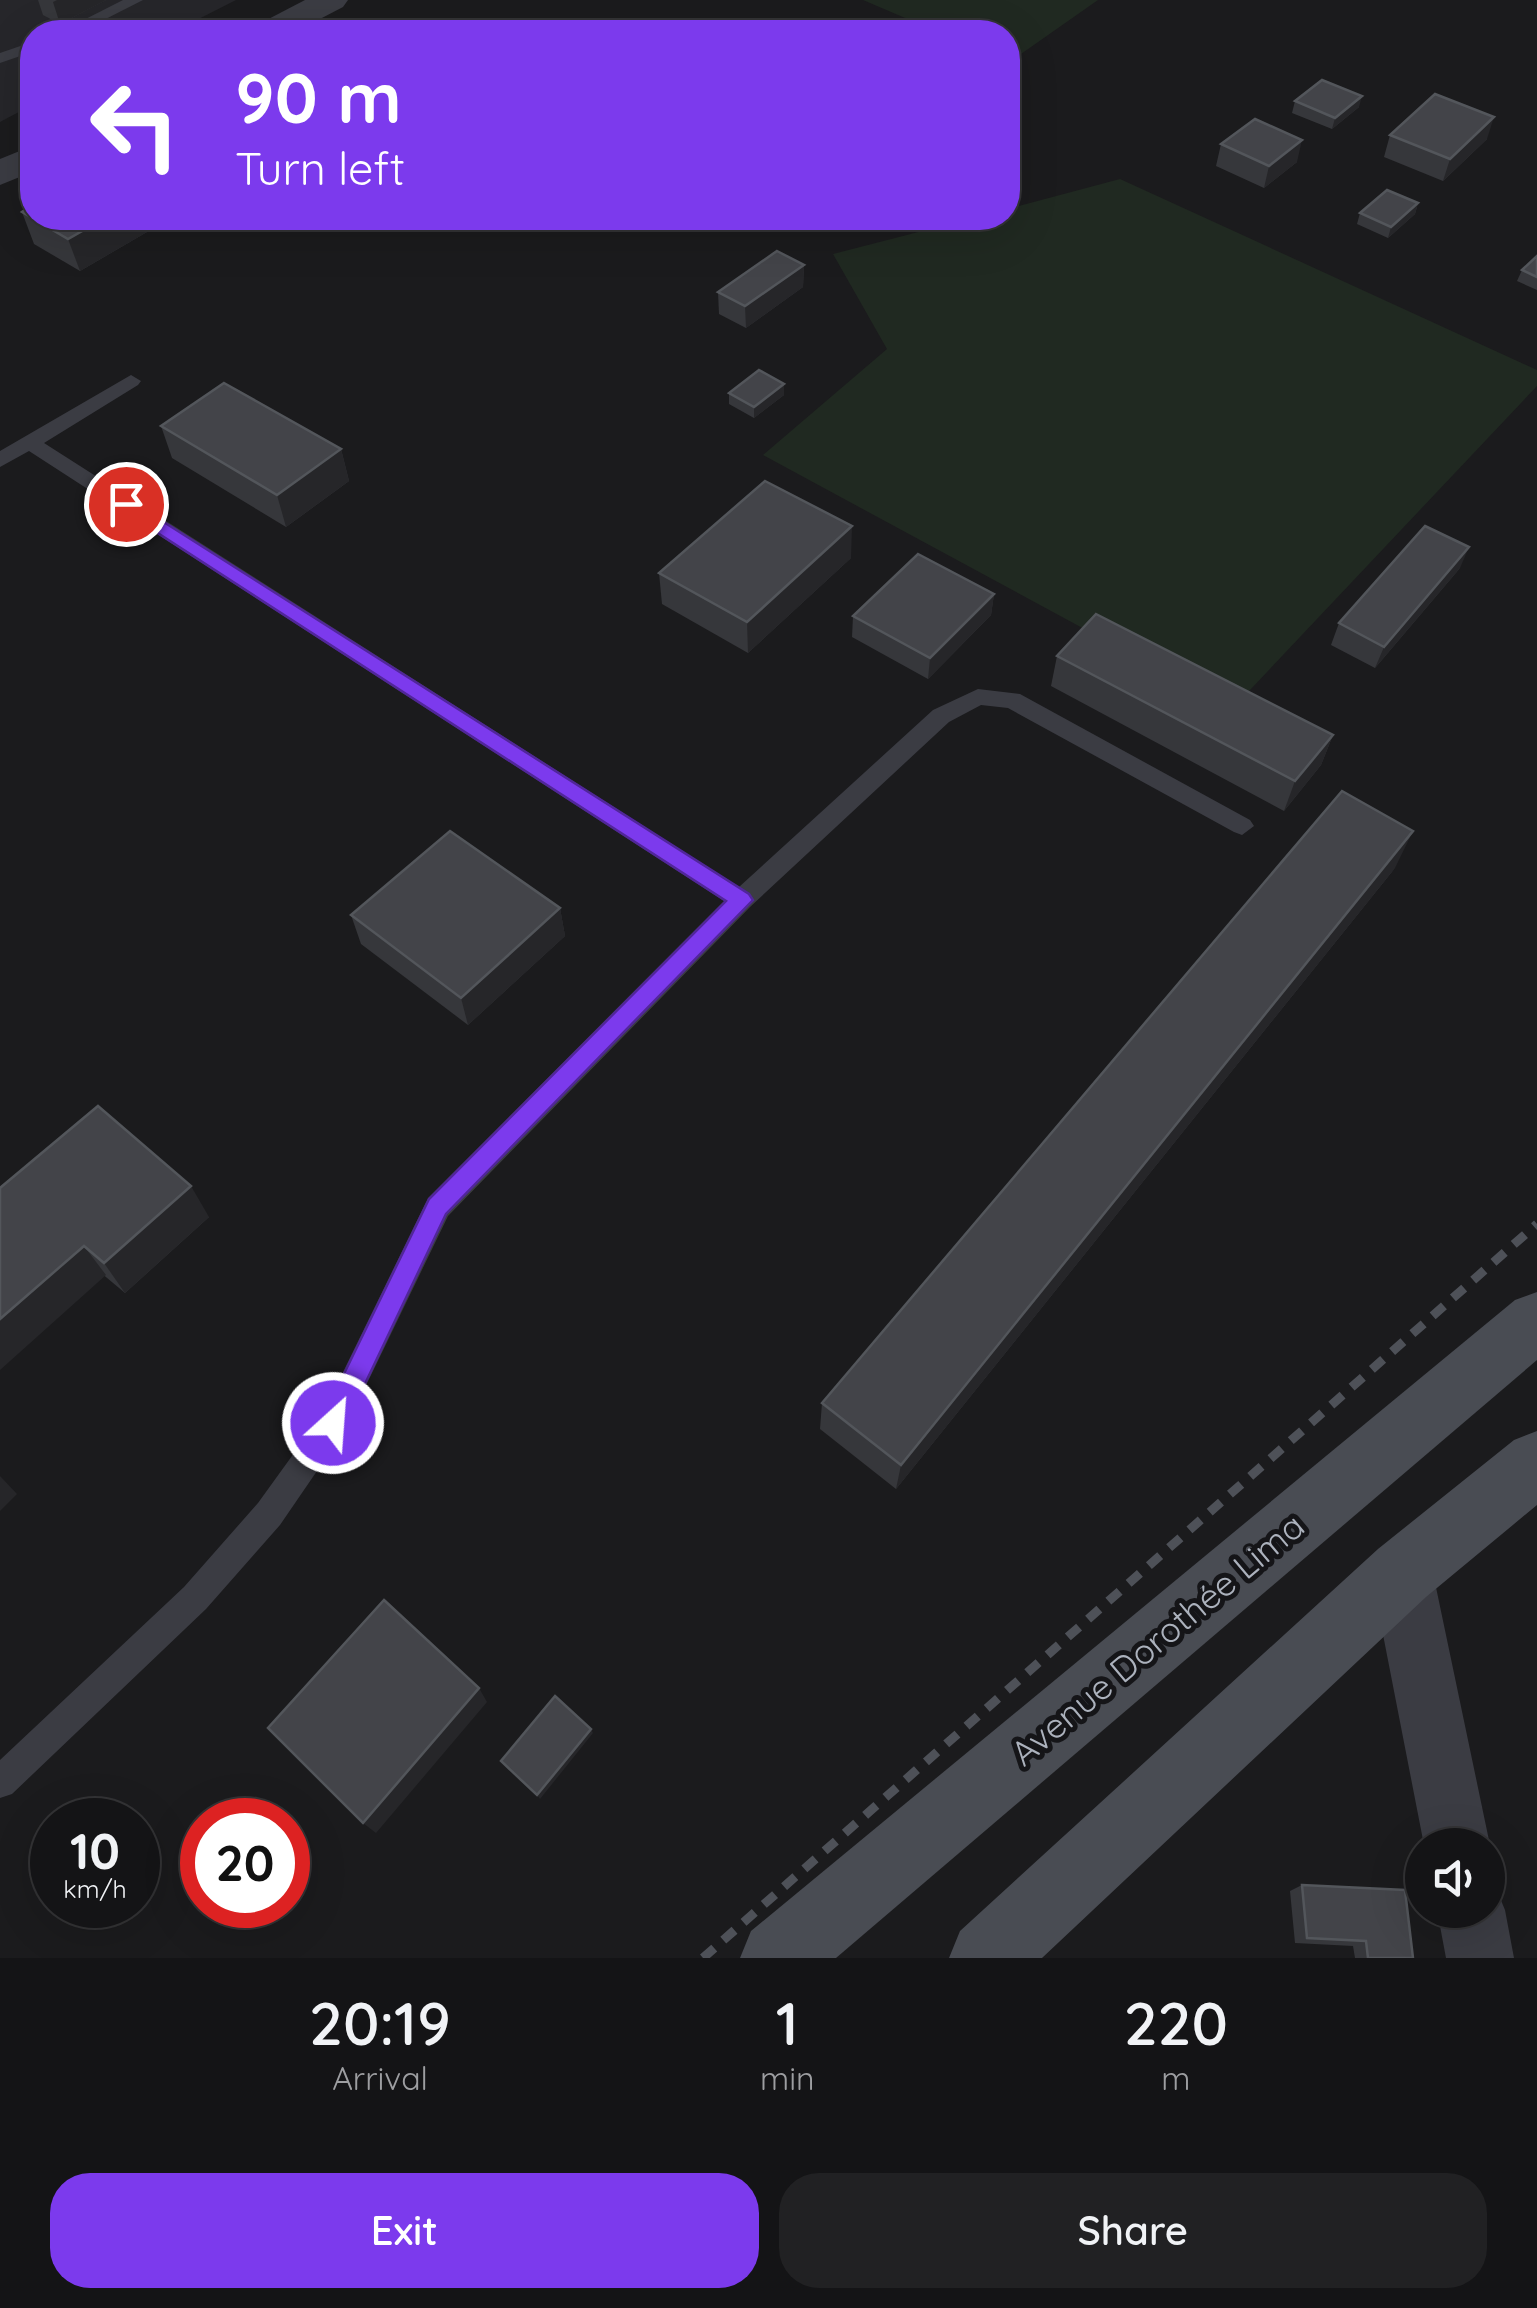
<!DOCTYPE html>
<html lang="en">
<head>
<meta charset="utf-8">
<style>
  :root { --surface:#141416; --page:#212123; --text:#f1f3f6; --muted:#9d9ea1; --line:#333335; --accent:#7c3aed }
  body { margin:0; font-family:Quicksand,sans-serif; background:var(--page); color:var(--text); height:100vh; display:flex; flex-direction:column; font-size:38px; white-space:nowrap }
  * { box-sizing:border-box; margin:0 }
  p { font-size:32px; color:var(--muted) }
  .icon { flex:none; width:55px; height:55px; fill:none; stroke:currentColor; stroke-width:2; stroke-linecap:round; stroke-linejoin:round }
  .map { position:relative; height:1958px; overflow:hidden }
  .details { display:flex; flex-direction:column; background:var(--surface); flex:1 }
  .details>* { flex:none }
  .top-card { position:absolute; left:20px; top:20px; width:1000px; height:210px; border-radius:40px; box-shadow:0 10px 40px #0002,0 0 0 2px var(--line); background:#7c3aed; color:#fff; overflow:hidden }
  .buttons { position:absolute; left:1405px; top:1828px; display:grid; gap:20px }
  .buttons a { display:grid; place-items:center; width:100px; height:100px; border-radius:50%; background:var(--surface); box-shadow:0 10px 40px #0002,0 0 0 2px var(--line); font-size:50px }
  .speed { position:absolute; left:30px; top:1798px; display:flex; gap:20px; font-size:50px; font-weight:700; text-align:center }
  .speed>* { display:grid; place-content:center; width:130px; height:130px; border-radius:50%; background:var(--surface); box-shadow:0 10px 40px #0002,0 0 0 2px var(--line); line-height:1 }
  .speed small { font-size:25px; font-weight:400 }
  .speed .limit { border:15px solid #d22; background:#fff; color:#111 }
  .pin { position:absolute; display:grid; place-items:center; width:85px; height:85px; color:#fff; margin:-42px; border:5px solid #fff; border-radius:50%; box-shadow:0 2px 10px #0007 }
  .me { position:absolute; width:110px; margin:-55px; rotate:26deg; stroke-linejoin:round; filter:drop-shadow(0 0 8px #0008) }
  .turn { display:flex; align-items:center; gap:35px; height:210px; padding:0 50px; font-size:45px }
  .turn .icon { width:130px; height:130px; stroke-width:2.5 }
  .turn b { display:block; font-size:70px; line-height:85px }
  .eta { display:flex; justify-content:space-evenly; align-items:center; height:170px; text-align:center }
  .eta b { font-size:60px; font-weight:600; line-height:70px }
  .primary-button { display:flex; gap:20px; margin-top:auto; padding:20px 50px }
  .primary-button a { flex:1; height:115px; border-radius:40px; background:var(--accent); color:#fff; font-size:40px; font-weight:600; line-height:115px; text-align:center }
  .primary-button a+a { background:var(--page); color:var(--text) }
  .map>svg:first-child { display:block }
  .built { fill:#26262a }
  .green { fill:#202921 }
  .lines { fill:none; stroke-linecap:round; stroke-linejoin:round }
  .service { fill:#3b3c43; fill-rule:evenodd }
  .minor { fill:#3b3c43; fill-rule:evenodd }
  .tertiary { fill:#3b3c43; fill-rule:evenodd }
  .secondary { fill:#494c53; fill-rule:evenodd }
  .rail { stroke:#4e5158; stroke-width:9; stroke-dasharray:15 12; stroke-linecap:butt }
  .wall { fill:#36373b }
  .shaded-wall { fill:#262629 }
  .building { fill:#434449; stroke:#53565b; stroke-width:2.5 }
  .route { fill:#7c3aed; stroke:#51269a; stroke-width:2.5 }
  .labels { text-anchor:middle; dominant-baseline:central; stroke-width:10; stroke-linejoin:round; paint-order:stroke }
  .near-street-label { font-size:35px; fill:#acb2bd; stroke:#151518 }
</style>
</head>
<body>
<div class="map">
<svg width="1537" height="1958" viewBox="0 0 1537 1958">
  <rect width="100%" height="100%" fill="#1b1b1d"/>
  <polygon class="built" points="0,0 236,0 173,32 32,32 32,105 0,122"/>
  <g class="green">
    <polygon points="863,0 1098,0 1008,63 1008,32 938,32"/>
    <polygon points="1120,179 1537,370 1537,386 1232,709 763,455 887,349 833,254 973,218 1008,218 1008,209"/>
  </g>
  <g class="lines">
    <g class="service">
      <polygon points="123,0 143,0 80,32 60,32"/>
      <polygon points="32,42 32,52 0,63 0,53"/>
      <polygon points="131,375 141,381 138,385 44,443 739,887 933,710 978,689 1020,694 1250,820 1254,826 1242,835 1234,832 1008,708 981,705 949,722 750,907 448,1216 343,1433 280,1525 206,1609 12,1794 0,1798 0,1760 184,1587 258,1503 323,1413 428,1198 724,901 29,451 0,467 0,451"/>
    </g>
    <g class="minor">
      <polygon points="1402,1542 1424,1551 1433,1573 1490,1845 1488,1852 1488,1845 1424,1845 1371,1573 1380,1551"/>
      <polygon points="1488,1883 1495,1886 1505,1910 1514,1958 1446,1958 1437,1910 1488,1910"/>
    </g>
    <g class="tertiary">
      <polygon points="305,0 348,0 343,7 295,32 251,32 257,25"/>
      <polygon points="32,146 32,172 0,185 0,159"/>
    </g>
    <g class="secondary">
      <polygon points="1537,1292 1537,1360 836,1958 740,1958 751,1931 1515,1300"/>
      <polygon points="1537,1431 1537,1505 1426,1597 1042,1958 949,1958 960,1931 1378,1549 1514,1440"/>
    </g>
    <polyline class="rail" points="703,1958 1537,1224"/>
  </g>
  <g class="wall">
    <polygon points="38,0 106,0 60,24 43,15"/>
    <polygon points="1295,101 1359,107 1332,129 1292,113"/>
    <polygon points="1390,135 1487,139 1443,181 1384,157"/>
    <polygon points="1221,144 1297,162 1264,188 1216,166"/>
    <polygon points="1418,203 1415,214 1388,238 1357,224 1360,213"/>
    <polygon points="22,212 171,218 80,271 34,244"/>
    <polygon points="1537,256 1537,290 1517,281 1522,270"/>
    <polygon points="804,265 803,287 746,328 719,314 718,292"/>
    <polygon points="784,384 784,395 754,418 729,404 729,393"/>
    <polygon points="161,426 341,449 349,481 286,527 172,458"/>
    <polygon points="851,558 748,653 662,604 659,573"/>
    <polygon points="1460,568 1375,668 1331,645 1339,623"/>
    <polygon points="994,594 991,615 928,679 852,637 853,616"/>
    <polygon points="1057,656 1333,735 1321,765 1284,811 1051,686"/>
    <polygon points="1395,868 896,1489 820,1429 822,1403"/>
    <polygon points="560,908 565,936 468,1025 361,944 351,915"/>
    <polygon points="0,1188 209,1217 125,1293"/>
    <polygon points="1302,1885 1413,1958 1355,1958 1353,1946 1295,1943 1290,1891"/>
  </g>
  <g class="shaded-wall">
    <polygon points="57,0 106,0 60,24 53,2"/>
    <polygon points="1362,96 1359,107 1332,129 1335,118"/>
    <polygon points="1494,117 1487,139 1443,181 1450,159"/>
    <polygon points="1302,140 1297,162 1264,188 1269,166"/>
    <polygon points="1418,203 1415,214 1388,238 1391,227"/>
    <polygon points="105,218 171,218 80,271 68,239"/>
    <polygon points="804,265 803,287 746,328 745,306"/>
    <polygon points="784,384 784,395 754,418 754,407"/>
    <polygon points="341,449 349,481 286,527 277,495"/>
    <polygon points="852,526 851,558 748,653 747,622"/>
    <polygon points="1469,547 1460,568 1375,668 1384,647"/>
    <polygon points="994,594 991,615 928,679 930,658"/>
    <polygon points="1333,735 1321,765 1284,811 1295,781"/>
    <polygon points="1413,831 1395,868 896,1489 901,1465"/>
    <polygon points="560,908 565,936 468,1025 461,998"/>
    <polygon points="191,1186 209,1217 125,1293 104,1263"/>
    <polygon points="84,1246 106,1275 0,1370 0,1319"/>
    <polygon points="0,1476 17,1494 0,1511"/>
    <polygon points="479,1688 487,1702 376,1833 363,1823"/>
    <polygon points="591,1729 593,1733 540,1799 537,1795"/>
  </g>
  <g class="building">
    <polygon points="1322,80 1362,96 1335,118 1295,101"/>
    <polygon points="1435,94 1494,117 1450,159 1390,135"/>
    <polygon points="1255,119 1302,140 1269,166 1221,144"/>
    <polygon points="1387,190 1418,203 1391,227 1360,213"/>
    <polygon points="32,205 32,218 105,218 68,239 22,212"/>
    <polygon points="777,251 804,265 745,306 718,292"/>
    <polygon points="1537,256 1537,277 1522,270"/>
    <polygon points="759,370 784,384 754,407 729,393"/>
    <polygon points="224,383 341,449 277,495 161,426"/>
    <polygon points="765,481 852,526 747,622 659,573"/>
    <polygon points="1425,526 1469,547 1384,647 1339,623"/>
    <polygon points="918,554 994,594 930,658 853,616"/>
    <polygon points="1096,614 1333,735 1295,781 1057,656"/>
    <polygon points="1342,791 1413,831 901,1465 822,1403"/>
    <polygon points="450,831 560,908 461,998 351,915"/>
    <polygon points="98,1106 191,1186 104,1263 84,1246 0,1319 0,1188"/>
    <polygon points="384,1600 479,1688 363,1823 268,1728"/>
    <polygon points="555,1696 591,1729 537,1795 501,1761"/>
    <polygon points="1302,1885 1405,1890 1413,1958 1368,1958 1366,1941 1307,1938"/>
  </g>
  <polygon class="route" points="126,498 749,894 753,900 446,1214 342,1432 333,1436 324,1432 320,1423 429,1199 726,901 119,508 119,500"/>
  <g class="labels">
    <g class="near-street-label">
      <text transform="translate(1157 1639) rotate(-40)">Avenue Dorothée Lima</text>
    </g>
  </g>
</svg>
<div class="buttons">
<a><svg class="icon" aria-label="sound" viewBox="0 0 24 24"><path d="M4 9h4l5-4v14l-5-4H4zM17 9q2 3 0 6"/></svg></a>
</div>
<div class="speed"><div>10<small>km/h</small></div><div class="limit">20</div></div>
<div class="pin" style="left:126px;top:504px;background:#d93025"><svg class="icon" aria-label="arrive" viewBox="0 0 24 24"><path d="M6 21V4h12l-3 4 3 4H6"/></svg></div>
<svg class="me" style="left:333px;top:1423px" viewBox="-20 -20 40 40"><circle r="17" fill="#7c3aed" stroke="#fff" stroke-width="3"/><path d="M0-11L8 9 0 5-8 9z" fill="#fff"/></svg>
<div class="top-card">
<div class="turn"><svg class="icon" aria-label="left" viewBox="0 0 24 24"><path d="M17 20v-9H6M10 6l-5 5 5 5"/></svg><div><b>90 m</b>Turn left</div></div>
</div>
</div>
<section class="details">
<div class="eta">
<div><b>20:19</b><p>Arrival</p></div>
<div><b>1</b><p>min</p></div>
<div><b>220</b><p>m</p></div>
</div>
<div class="primary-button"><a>Exit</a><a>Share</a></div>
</section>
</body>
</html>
